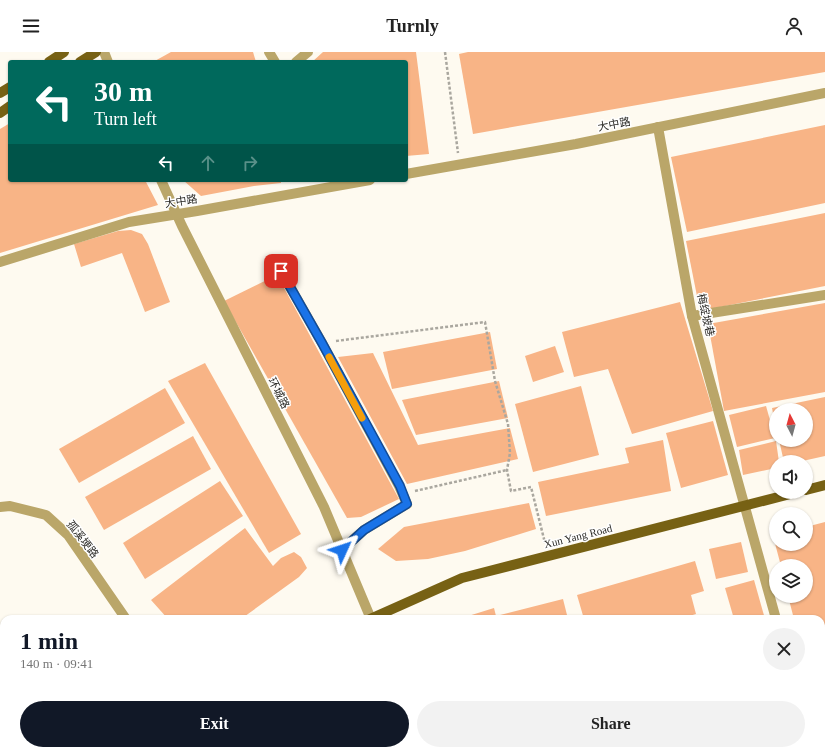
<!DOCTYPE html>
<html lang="en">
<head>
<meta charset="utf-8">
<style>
  :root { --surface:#fff; --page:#f2f2f2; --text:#222; --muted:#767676; --accent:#111827 }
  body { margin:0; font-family:"Times New Roman","Noto Sans SC",serif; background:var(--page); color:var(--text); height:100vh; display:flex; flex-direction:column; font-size:15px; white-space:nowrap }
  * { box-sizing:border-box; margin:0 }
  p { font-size:13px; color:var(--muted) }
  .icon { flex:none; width:22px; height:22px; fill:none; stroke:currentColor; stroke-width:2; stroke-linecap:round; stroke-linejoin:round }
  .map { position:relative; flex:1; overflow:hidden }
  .panel { position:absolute; left:0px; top:563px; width:825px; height:140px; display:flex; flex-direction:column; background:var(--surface); border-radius:12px 12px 0 0; box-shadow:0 1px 3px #0004 }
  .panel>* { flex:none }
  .hud { position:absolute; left:8px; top:8px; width:400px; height:122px; border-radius:4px; box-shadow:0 1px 3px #0004; background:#00695c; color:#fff; overflow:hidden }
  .needle { width:26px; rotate:354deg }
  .controls { position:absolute; left:769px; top:351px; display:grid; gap:8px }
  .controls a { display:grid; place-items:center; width:44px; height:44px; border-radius:50%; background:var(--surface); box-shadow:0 1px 3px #0004; font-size:20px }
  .pin { position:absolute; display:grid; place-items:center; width:34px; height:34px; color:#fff; margin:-17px; border-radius:8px; box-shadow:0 2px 6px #0006 }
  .me { position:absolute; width:44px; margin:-22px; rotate:48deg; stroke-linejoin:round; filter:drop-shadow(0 0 3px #0008) }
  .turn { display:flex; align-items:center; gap:14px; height:84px; padding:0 20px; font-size:18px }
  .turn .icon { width:52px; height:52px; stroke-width:2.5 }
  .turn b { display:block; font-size:28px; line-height:34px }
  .lanes { display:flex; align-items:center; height:38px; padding:0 20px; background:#0003; justify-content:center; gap:20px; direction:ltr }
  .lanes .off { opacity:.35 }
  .round { display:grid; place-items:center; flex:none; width:42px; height:42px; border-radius:21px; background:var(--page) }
  .head { display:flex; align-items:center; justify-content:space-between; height:68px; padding:0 20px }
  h1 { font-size:24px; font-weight:700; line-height:30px; color:var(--accent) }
  .action { display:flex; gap:8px; margin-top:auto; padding:8px 20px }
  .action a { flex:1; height:46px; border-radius:24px; background:var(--accent); color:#fff; font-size:16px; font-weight:700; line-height:46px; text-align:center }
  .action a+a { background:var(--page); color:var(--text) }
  header { display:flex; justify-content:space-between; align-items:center; height:52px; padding:0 20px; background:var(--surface); font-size:18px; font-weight:700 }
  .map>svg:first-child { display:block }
  .grass { fill:url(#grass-tufts) }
  .building { fill:#f8b486 }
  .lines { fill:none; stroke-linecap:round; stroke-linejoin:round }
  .path { stroke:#aaa79f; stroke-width:2.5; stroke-dasharray:3 2; stroke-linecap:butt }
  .minor { stroke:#baa669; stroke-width:10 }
  .major { stroke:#776114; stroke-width:10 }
  .route-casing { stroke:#114b97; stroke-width:10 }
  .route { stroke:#1a73e8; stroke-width:7 }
  .slow { stroke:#f59e0b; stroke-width:7 }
  .labels { text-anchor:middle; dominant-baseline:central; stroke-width:3; stroke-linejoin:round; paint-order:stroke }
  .street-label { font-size:11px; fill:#2b2a26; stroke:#fff }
</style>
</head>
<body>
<header><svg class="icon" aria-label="menu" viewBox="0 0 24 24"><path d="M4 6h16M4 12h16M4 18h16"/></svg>Turnly<svg class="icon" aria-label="person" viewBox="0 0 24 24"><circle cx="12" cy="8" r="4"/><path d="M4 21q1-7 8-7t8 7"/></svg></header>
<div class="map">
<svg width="825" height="703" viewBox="0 0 825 703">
  <defs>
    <pattern id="grass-tufts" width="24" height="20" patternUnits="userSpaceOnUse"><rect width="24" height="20" fill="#9eddc0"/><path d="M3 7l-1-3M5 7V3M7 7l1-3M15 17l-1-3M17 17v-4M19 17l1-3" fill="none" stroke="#88bea5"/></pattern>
  </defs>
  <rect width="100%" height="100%" fill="#fefaf0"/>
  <polygon class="grass" points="196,699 433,699 438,703 189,703"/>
  <g class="building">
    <polygon points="171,0 253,0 256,10 153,10"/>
    <polygon points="323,0 416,0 429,102 406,104 406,10 312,10"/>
    <polygon points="468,0 825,0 825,20 473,82 459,2"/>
    <polygon points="10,71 10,128 145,128 158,153 0,201 0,77"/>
    <polygon points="825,73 825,151 687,180 671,105"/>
    <polygon points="183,128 281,128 281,131 254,134 201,144"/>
    <polygon points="825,161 825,234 700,259 686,189"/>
    <polygon points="131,178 142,182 148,192 170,250 145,260 122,201 81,215 74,192 118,179"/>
    <polygon points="277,223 399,447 361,465 347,466 224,249"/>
    <polygon points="680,250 713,359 632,382 608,317 574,325 562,280"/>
    <polygon points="825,251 825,340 724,359 708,272"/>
    <polygon points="490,280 497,317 392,337 383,300"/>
    <polygon points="555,294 564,320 533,330 525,304"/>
    <polygon points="373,301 418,393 510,376 518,407 407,432 338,305"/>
    <polygon points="205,311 301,482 269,501 168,329"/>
    <polygon points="499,329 508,366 416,383 402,348"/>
    <polygon points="581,334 599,403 533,420 515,352"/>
    <polygon points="165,336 185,371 79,431 59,397"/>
    <polygon points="825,345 825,404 798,410 784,410 779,388 806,388 806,358 776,358 775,372 772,356"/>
    <polygon points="766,354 775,386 737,395 729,363"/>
    <polygon points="713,369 728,423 681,436 666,381"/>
    <polygon points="193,384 211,417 104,478 85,445"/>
    <polygon points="663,388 671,439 546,464 538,430 629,411 625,396"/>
    <polygon points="776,389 779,410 776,410 776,416 743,423 739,398"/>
    <polygon points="220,429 243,464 145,527 123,491"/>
    <polygon points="529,451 536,477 465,499 428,507 396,509 378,497 404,475"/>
    <polygon points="825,470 825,579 821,580 821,567 794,567 788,544 806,544 806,514 781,514 773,484 776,483 776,492 806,492 806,475"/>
    <polygon points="245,476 273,514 281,506 294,500 301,505 307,516 299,525 241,567 168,567 151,548"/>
    <polygon points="741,490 748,520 716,527 709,497"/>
    <polygon points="695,509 704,539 691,543 696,562 679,567 584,567 577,543"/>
    <polygon points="754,528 765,567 734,567 725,536"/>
    <polygon points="563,547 568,567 462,567 465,565 494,556 496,564"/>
    <polygon points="825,614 825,657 821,658 821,615"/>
    <polygon points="0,635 4,640 4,699 23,699 18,703 0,703"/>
    <polygon points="550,699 611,699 613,703 555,703"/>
    <polygon points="642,699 653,699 654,703 642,703"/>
    <polygon points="676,699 739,699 727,703 665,703"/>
  </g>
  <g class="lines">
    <g class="path">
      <polyline points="445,0 458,101"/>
      <polyline points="336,289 485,270 495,329 508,372 510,401 507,418 511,439 531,435 545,491"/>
      <polyline points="415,439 507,418"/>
    </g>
    <g class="minor">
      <polyline points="104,0 108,10"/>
      <polyline points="269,0 275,10"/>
      <polyline points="296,10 308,0"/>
      <polyline points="658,75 692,264 776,567"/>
      <polyline points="406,122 576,92 825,41"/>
      <polyline points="161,128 182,174 324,455 371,567"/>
      <polyline points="0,210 129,170 197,159 370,128"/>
      <polyline points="281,219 322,291 399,434 407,452 364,478 342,498"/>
      <polyline points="692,264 825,243"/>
      <polyline points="0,455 10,454 46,463 68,483 126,567"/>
      <polyline points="821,604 825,603"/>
      <polyline points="821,690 825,689"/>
      <polyline points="484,699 489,703"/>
      <polyline points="809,699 810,703"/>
      <polyline points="784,703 795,699"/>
    </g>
    <g class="major">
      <polyline points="49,10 64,0"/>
      <polyline points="80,10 96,0"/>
      <polyline points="0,41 10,35"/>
      <polyline points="0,61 10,54"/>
      <polyline points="806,438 825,433"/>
      <polyline points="370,567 462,526 798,440"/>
      <polyline points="148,703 154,699"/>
    </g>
  </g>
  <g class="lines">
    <defs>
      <polyline id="route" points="281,219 322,291 400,434 407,452 364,478 342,498"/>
    </defs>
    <use href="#route" class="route-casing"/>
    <use href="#route" class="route"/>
    <polyline class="slow" points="329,305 362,366"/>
  </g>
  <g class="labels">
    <g class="street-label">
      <text transform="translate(614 72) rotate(-11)">大中路</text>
      <text transform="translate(181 149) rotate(-9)">大中路</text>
      <text transform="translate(706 263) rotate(77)">梅绽坡巷</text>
      <text transform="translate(279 341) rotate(63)">环城路</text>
      <text transform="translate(578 484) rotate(-14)">Xun Yang Road</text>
      <text transform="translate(83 487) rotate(52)">孤溪埂路</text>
    </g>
  </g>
</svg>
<div class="controls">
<a><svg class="needle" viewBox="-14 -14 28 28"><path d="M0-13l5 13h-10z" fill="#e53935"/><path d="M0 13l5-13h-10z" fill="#767676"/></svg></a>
<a><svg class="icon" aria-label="sound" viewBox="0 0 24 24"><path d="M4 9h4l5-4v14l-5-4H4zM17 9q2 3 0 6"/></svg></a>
<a><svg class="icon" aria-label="search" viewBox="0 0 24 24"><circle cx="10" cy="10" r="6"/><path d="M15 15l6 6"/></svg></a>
<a><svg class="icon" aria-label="layers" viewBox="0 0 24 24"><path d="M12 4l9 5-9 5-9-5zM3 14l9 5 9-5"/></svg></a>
</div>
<div class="pin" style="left:281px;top:219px;background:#d93025"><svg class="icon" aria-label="arrive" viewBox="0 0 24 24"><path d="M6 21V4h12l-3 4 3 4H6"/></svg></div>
<svg class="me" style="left:342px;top:498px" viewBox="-20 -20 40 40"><path d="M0-17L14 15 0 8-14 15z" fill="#1a73e8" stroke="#fff" stroke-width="4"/></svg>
<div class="hud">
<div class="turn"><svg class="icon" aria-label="left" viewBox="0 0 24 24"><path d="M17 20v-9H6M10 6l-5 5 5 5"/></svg><div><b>30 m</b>Turn left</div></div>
<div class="lanes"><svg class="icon" aria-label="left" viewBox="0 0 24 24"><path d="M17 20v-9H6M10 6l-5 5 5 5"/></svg><svg class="icon off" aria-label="ahead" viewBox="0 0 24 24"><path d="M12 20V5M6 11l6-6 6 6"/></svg><svg class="icon off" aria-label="right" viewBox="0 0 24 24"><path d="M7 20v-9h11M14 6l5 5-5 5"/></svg></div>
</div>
<section class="panel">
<div class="head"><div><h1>1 min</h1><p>140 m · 09:41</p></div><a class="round"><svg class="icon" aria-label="close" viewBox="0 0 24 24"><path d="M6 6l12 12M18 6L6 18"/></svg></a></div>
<div class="action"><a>Exit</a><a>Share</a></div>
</section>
</div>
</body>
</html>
